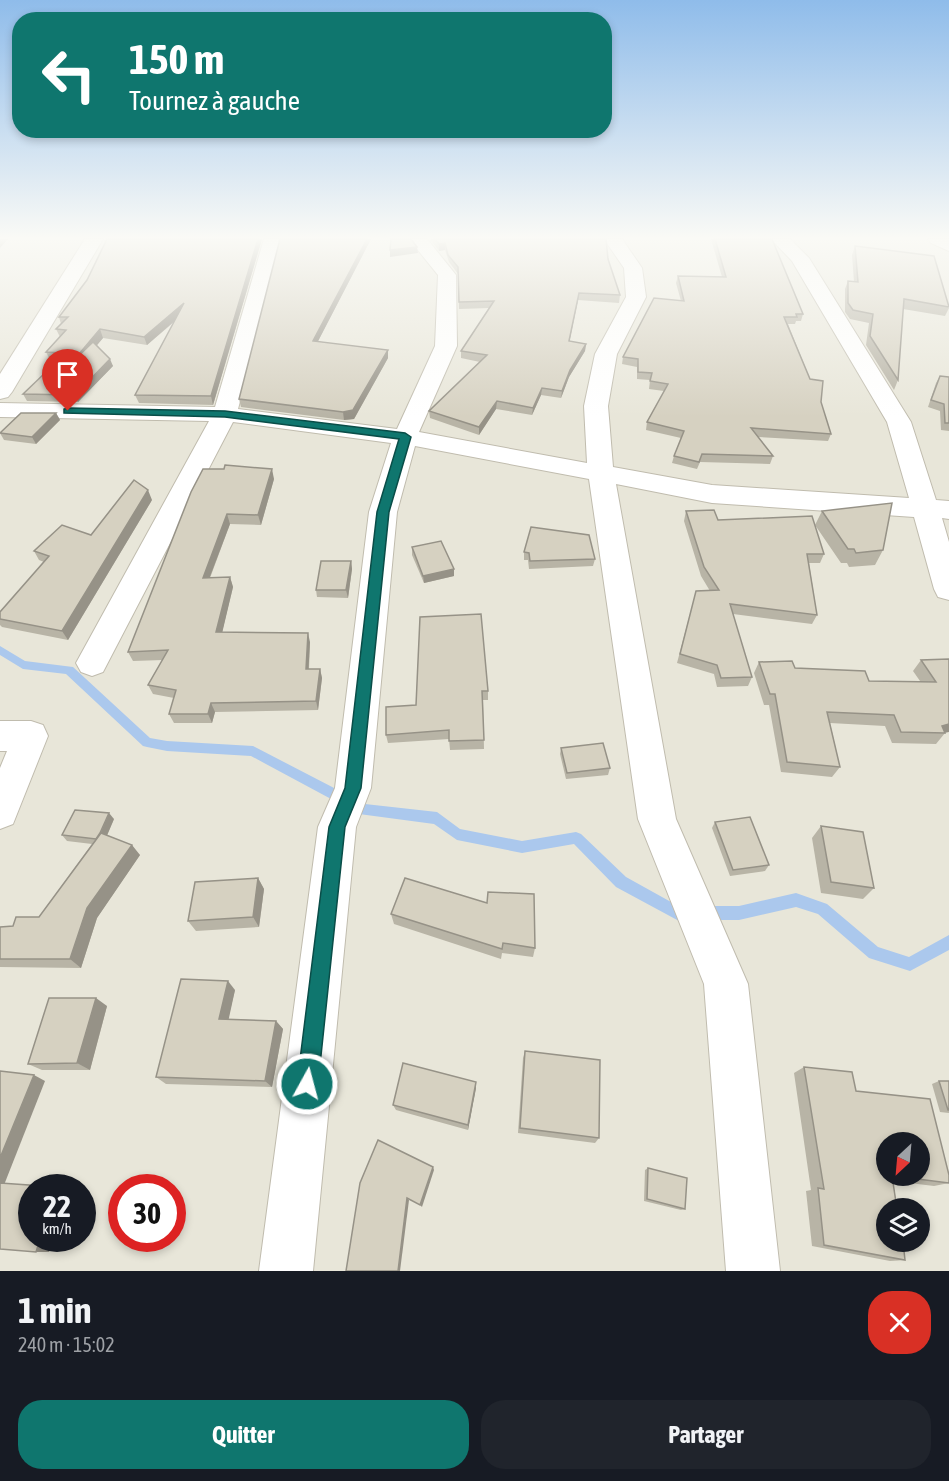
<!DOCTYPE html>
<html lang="fr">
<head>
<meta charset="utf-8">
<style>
  :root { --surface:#171b24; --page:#20242c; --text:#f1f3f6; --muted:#9ea1a6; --accent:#0f766e }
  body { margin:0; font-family:"Asap Condensed",sans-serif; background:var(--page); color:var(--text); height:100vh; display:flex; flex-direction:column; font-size:22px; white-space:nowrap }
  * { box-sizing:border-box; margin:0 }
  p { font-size:20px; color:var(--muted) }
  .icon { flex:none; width:33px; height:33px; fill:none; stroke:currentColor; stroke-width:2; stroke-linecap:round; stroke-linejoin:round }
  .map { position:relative; height:1271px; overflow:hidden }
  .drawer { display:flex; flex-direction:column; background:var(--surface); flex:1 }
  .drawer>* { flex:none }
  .guide { position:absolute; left:12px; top:12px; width:600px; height:126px; border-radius:24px; box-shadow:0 3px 9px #0003; background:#0f766e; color:#fff; overflow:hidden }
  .needle { width:39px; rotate:206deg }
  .tools { position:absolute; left:876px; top:1132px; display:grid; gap:12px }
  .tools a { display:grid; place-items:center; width:54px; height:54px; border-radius:50%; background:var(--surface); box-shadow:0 3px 9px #0003; font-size:30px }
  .speed { position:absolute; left:18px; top:1174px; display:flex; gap:12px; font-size:30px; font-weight:700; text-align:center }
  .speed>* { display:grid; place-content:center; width:78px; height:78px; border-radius:50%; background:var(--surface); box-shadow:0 3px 9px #0003; line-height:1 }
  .speed small { font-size:15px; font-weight:400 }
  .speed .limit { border:9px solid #d22; background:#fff; color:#111 }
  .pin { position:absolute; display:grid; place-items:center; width:51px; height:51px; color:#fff; margin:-62px -26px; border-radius:50% 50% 50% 0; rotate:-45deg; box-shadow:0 0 6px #0007 }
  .pin .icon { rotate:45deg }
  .me { position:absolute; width:66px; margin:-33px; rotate:7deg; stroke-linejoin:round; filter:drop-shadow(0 0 4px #0008) }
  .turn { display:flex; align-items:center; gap:21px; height:126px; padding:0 18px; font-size:27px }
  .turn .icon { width:78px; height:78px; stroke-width:2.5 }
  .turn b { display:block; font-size:42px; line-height:51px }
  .round { display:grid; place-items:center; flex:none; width:63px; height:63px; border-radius:24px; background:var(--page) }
  .overview { display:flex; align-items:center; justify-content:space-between; height:102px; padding:0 18px }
  h1 { font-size:36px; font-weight:700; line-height:45px }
  .cta { display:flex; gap:12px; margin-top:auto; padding:12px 18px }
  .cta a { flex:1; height:69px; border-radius:24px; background:var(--accent); color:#fff; font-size:24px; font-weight:700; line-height:69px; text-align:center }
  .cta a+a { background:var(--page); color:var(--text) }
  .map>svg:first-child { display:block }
  .residential { fill:#e8e6d9; fill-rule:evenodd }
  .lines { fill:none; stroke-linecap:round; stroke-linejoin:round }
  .stream { fill:#abc8ed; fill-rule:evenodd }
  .minor-casing { stroke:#c0bcae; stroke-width:2 }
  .minor { fill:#fff; fill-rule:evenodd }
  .wall { fill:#b8b4a6 }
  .shaded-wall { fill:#969287 }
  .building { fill:#d6d1c1; stroke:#969287; stroke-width:1.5 }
  .route { fill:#0f766e; stroke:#0a4d48; stroke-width:1.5 }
</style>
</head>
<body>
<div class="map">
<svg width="949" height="1271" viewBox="0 0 949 1271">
  <rect width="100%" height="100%" fill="#f5f3eb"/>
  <path class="residential" d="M0,239H949V1271H0ZM886,1143H920V1176H886ZM32,1188H82V1239H32ZM122,1188H172V1239H122ZM886,1209H920V1242H886Z"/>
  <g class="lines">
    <g class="stream">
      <polygon points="0,646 25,661 73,667 150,738 167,741 253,746 365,804 437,812 460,829 522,841 576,832 581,834 626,877 680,907 694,909 696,914 694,919 689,921 679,921 616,887 574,844 522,853 457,840 434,824 359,814 251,756 167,751 147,747 143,746 66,674 23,669 0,655"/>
      <polygon points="796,893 827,904 878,947 909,957 949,935 949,950 910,971 869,958 818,914 796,907 739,920 704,920 699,918 697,913 699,908 704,906 739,906"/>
    </g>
    <defs>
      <g id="minor">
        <polygon points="85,239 103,239 12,392 8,397 0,399 0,374"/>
        <polygon points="264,239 282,239 238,409 397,429 435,346 438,275 409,239 427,239 456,275 457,346 419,432 587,463 584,406 595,354 626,297 624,268 604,239 622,239 642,268 646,297 617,354 608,406 613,467 712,485 909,498 887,422 792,261 771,239 790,239 809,258 911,422 936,500 949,501 949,519 942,518 949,542 949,600 938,597 934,589 914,517 712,503 616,484 676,819 748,984 780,1271 726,1271 704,984 638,819 589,479 415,446 397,512 371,788 356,827 313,1271 259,1271 318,827 335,788 369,512 391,443 233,422 103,672 92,676 81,672 76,663 209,421 0,417 0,403 215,407"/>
        <polygon points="928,239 949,239 949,251 931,243"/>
        <polygon points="0,721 31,721 43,725 48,736 13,824 0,829 0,768 7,751 0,751"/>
      </g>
    </defs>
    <use href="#minor" class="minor-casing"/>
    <use href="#minor" class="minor"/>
  </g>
  <g class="wall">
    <polygon points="107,239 262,239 213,405 139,403 135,395 174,322 147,345 103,338 97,345 113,366 78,402 27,401 23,394 60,374 73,362 50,360 46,352 60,337 56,329 61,324 59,317 87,280"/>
    <polygon points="280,239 371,239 318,341 388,358 354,419 344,420 241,407 239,399"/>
    <polygon points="430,239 606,239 608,259 620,295 619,303 578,300 569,341 586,344 585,351 569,377 561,398 541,395 532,415 496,409 479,435 430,418 429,411 480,362 461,358 461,351 489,308 459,309 458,274 449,262 445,250 439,251"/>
    <polygon points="711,239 772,239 803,314 801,321 796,321 795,324 788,324 810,379 821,402 831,434 828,441 758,437 773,456 770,464 700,462 697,469 672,463 674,456 681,438 646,430 647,422 664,391 649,389 650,380 637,379 637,367 622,364 623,357 681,301 676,283 678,276 722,277"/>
    <polygon points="855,246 949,308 945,316 903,309 898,380 894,390 866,345 869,323 850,319 845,312 845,289 848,281 854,282 852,255"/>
    <polygon points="940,376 949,377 949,431 941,430 940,411 928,407 936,383"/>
    <polygon points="56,413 60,420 36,444 4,440 0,433"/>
    <polygon points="224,469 274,479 261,525 230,524 210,578 230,577 233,587 222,632 310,642 309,669 320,669 322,678 318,710 215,712 212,723 174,723 169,714 174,698 153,694 148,685 163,660 133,661 128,652"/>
    <polygon points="152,500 68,640 2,627 0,625 0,612 44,562 39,560 34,551 91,535"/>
    <polygon points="686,511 824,554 820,563 809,563 817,615 812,624 733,614 752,677 748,686 717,687 714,674 677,663 696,591 710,591 701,576 684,521"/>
    <polygon points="822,511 883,550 875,565 849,567 847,563 841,563 815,525"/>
    <polygon points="412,547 454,576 424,583 412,555"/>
    <polygon points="524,552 595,559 593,566 529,569 528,560 524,560"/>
    <polygon points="351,561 352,569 348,598 317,597 316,590"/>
    <polygon points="420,617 488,691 488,700 483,700 484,749 450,750 449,739 388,743 386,735 416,705"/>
    <polygon points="949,659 945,733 936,744 892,743 885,726 830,723 840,767 832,777 781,772 769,705 764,705 754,673 759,662 869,681 920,681 913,671 921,660"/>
    <polygon points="561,748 610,768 608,775 566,779 560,754"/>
    <polygon points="114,819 107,835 140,855 97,918 81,968 0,967 0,927 13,926 39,917 92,844 67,841 62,835"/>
    <polygon points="715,822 769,865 765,871 730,876 712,828"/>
    <polygon points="821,826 874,888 863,899 821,893 812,838"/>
    <polygon points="258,878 264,889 259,927 196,931 188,921"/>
    <polygon points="391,914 535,948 533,957 502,953 501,959 394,924"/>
    <polygon points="235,990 228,1019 276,1021 283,1029 272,1087 166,1084 156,1077"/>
    <polygon points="107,1006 90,1070 42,1070 28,1064"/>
    <polygon points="525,1051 599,1138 595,1143 518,1133 523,1058"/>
    <polygon points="804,1067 856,1091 949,1175 949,1183 934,1186 893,1181 905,1260 890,1261 812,1246 806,1191 811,1190 794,1073"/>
    <polygon points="939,1081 949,1081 949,1113 940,1112 932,1084"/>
    <polygon points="476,1088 468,1130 396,1110 393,1105"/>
    <polygon points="648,1168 685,1209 681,1210 644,1201 645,1170"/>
  </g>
  <g class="shaded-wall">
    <polygon points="0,239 8,239 0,248"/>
    <polygon points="258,239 262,239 213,405 211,396"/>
    <polygon points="367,239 371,239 314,349 313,341"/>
    <polygon points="445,243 445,250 439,251 439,244"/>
    <polygon points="417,247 418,253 390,257 390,250"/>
    <polygon points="579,293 578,300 568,348 569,341"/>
    <polygon points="184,303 186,311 147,345 144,337"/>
    <polygon points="100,329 103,338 82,363 79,354"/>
    <polygon points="586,344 585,351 569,377 561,398 562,391 570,370"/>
    <polygon points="388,350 388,358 354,419 344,420 343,412"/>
    <polygon points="110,359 113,366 78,402 75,395"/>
    <polygon points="542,388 541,395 532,415 533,408"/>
    <polygon points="497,401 496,409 479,435 479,427"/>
    <polygon points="56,413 60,420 36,444 32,437"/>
    <polygon points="272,469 274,479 261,525 258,515"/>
    <polygon points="148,490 152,500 68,640 62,631"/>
    <polygon points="227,514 230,524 206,587 203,578"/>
    <polygon points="351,561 352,569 348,598 346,590"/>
    <polygon points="454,569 454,576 424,583 423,576"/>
    <polygon points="230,577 233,587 220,642 216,632"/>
    <polygon points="308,633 310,642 308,678 306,669"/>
    <polygon points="320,669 322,678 318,710 316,701"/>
    <polygon points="211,703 215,712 212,723 208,714"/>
    <polygon points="949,724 949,732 944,733 942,726"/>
    <polygon points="109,813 114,819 103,845 98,839"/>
    <polygon points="132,845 140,855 97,918 81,968 70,959 87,908"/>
    <polygon points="258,878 264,889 259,927 253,917"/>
    <polygon points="228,981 235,990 227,1027 219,1019"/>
    <polygon points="96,998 107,1006 90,1070 77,1063"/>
    <polygon points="276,1021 283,1029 272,1087 265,1081"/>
    <polygon points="34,1075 45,1081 4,1185 0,1185 0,1158"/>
    <polygon points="476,1082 476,1088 468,1130 468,1125"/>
    <polygon points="433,1167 434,1170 422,1207 420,1205"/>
    <polygon points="407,1198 409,1200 400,1271 398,1271"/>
    <polygon points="40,1239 53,1239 49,1252 36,1252"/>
  </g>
  <g class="building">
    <polygon points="107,239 258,239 211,396 135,395 184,303 144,337 100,329 79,354 46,352 66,330 56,329 68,317 59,317 87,280"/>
    <polygon points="280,239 367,239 313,341 388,350 353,410 343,412 239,399"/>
    <polygon points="391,239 411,239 417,247 390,250"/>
    <polygon points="435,239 606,239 608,259 620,295 579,293 569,341 586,344 570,370 562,391 542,388 533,408 497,401 479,427 429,411 487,355 461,351 494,301 459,302 458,267 448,255 445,243 439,244"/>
    <polygon points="715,239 772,239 803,314 796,314 797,317 784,317 810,379 823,381 821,402 831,434 751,428 773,456 702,454 699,462 674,456 684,431 647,422 668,384 650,381 652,373 638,372 638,359 623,357 654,298 684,301 678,276 726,277"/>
    <polygon points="855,246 934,256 949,307 904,299 898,380 870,336 873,314 853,310 848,303 848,281 858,282"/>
    <polygon points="93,342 110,359 75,395 23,394 47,371 60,374"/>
    <polygon points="940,376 949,377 949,423 945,423 944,404 931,400"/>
    <polygon points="21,413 56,413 32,437 0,433"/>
    <polygon points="225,465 272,469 258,515 227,514 203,578 230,577 216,632 308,633 306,669 320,669 316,701 211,703 208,714 169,714 176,690 148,685 168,650 128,652 191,492 203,469 224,469"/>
    <polygon points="134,480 148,490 62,631 0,619 0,612 49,556 34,551 62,525 91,535"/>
    <polygon points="892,503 883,550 856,553 854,549 848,549 822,511"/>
    <polygon points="714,510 718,520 812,516 824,554 807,554 817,615 730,604 752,677 721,678 717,665 680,654 696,591 719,590 704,567 686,511"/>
    <polygon points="531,527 589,535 595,559 530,561 529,553 524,552"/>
    <polygon points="441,541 454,569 423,576 412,547"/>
    <polygon points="321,561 351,561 346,590 316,590"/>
    <polygon points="481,614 488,691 482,691 484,740 449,741 449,730 386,735 386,707 416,705 420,617"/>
    <polygon points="949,659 949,724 942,726 945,733 901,732 894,715 827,712 840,767 787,762 775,694 770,694 759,662 792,661 795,668 865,671 869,681 936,682 921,660"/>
    <polygon points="603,743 610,768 567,773 561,748"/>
    <polygon points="75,810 109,813 100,833 96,839 62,835"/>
    <polygon points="750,817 769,865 733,870 715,822"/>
    <polygon points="821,826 863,832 874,888 831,882"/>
    <polygon points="101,833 132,845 87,908 70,959 0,959 0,927 13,926 16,917 39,917"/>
    <polygon points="258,878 253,917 188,921 195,882"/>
    <polygon points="405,878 487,903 488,892 534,894 535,948 503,943 502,949 391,914"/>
    <polygon points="181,979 228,981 219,1019 276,1021 265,1081 156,1077"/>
    <polygon points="49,998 96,998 77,1063 28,1064"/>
    <polygon points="525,1051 600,1060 599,1138 520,1128"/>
    <polygon points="403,1063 476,1082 468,1125 393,1105"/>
    <polygon points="804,1067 852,1072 856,1091 930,1099 949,1175 949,1183 894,1176 920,1176 920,1143 886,1143 886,1176 892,1176 897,1209 886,1209 886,1242 903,1242 905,1260 824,1245 818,1188 824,1189"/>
    <polygon points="0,1071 34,1075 0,1158"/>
    <polygon points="939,1081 949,1081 949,1110 948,1110"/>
    <polygon points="378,1140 433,1167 420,1205 407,1198 398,1271 346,1271 360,1183"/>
    <polygon points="648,1168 687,1178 685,1209 647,1199"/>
    <polygon points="0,1183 57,1187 56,1188 32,1188 32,1239 40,1239 36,1252 0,1249"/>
  </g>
  <linearGradient id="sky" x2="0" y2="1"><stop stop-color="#8fbcea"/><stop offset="0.57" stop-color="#fafaf6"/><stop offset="1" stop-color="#fafaf6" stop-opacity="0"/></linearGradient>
  <rect width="949" height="417" fill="url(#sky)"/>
  <polygon class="route" points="68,408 225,411 405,433 411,437 389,512 361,788 345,827 318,1084 315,1091 307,1094 300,1091 297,1084 329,827 345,788 377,512 399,439 225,417 64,413 64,409"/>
</svg>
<div class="tools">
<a><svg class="needle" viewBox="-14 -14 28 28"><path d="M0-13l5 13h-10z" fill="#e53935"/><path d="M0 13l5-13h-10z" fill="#9ea1a6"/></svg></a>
<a><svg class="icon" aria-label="layers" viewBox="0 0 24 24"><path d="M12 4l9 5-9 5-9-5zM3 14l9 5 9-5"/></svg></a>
</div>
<div class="speed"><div>22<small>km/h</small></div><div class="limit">30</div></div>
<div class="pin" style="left:68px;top:411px;background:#d93025"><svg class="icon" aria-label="arrive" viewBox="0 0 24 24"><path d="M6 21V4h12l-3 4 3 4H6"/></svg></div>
<svg class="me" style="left:307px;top:1084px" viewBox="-20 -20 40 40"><circle r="17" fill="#0f766e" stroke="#fff" stroke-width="3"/><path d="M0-11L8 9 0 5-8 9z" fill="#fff"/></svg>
<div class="guide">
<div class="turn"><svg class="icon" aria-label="left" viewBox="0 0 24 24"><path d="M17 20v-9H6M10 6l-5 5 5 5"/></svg><div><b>150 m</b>Tournez à gauche</div></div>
</div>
</div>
<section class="drawer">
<div class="overview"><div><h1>1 min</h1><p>240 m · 15:02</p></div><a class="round" style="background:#d93025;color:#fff"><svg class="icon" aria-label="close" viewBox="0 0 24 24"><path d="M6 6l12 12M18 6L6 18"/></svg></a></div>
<div class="cta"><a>Quitter</a><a>Partager</a></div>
</section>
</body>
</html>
